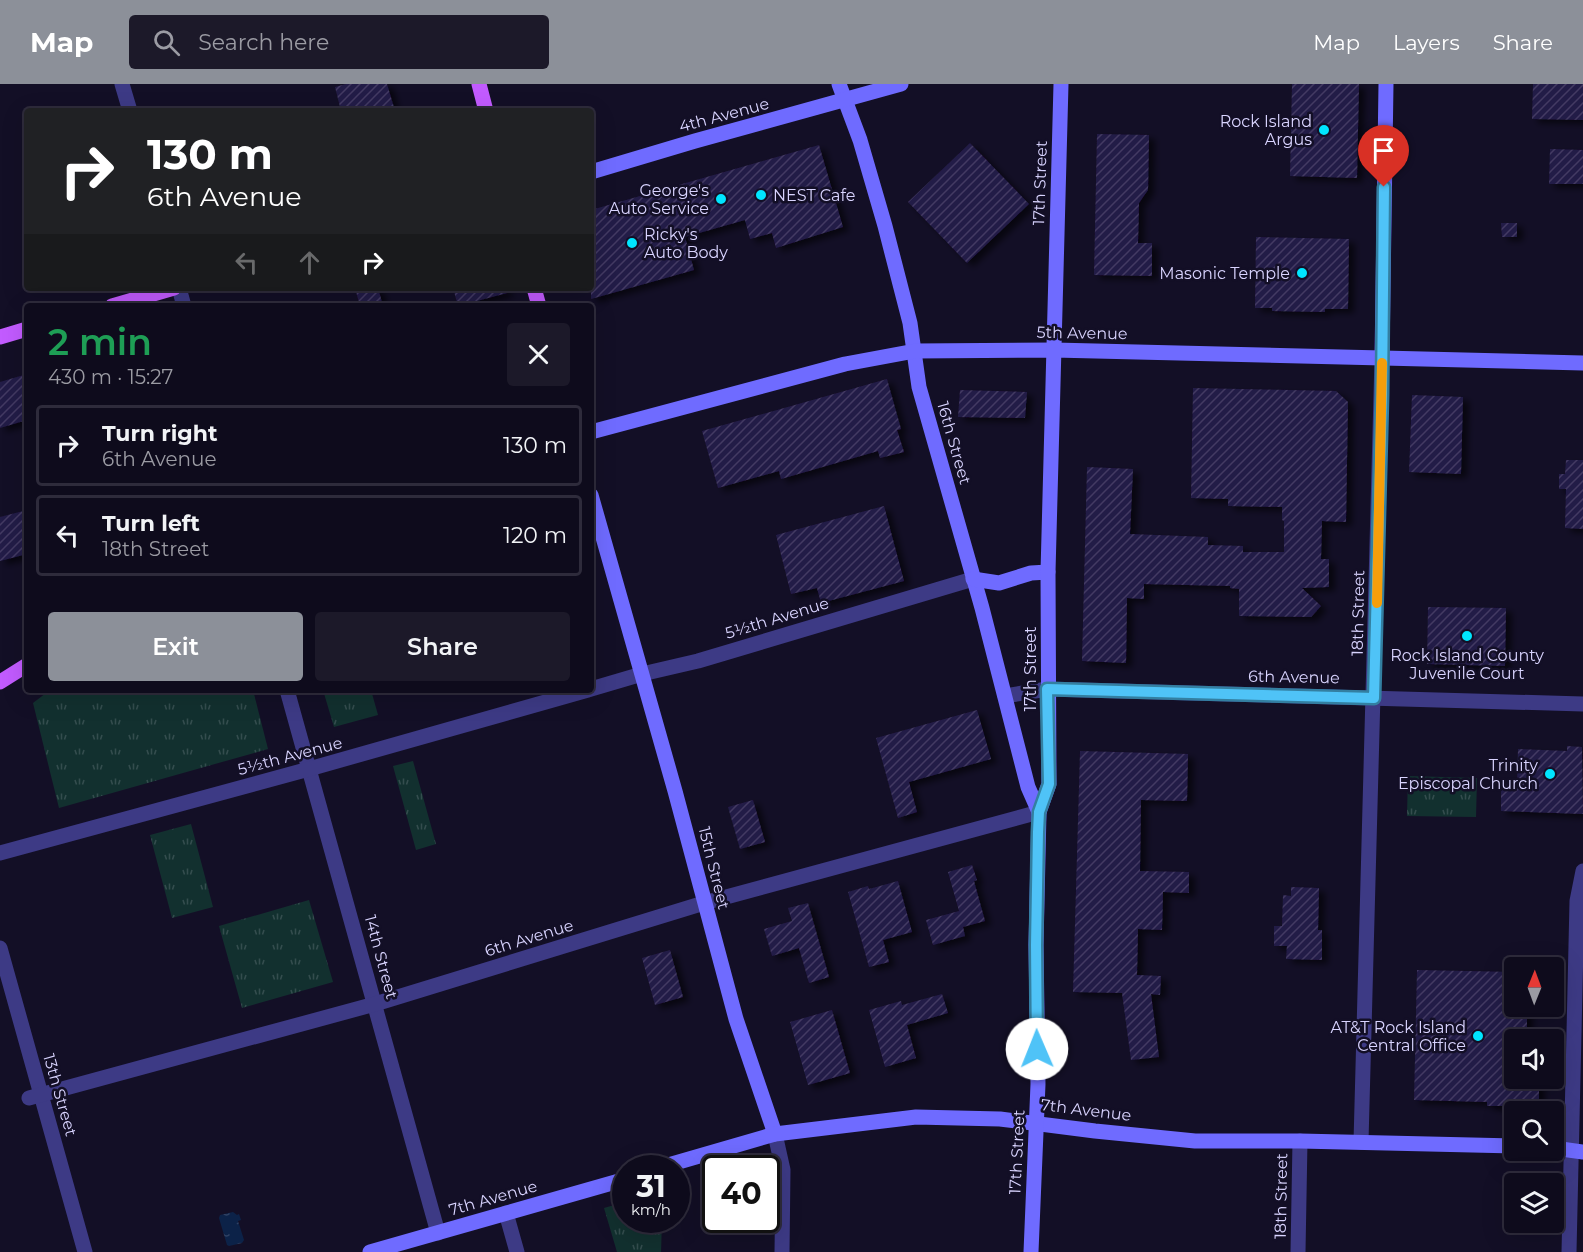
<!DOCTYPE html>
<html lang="en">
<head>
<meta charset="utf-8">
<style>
  :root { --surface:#0e0b1c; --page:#1c1929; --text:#f1f3f6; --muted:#9b9ba3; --line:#2e2b3b; --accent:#8c9099 }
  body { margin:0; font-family:Montserrat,sans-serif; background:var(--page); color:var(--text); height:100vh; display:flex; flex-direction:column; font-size:22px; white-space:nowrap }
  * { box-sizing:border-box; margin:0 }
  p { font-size:20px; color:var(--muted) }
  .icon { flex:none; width:33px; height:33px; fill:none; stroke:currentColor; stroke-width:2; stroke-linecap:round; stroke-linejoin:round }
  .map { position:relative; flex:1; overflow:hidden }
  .side { position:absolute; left:24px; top:219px; width:570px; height:390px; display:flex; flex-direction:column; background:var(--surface); border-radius:6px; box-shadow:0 6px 24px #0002,0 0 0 2px var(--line) }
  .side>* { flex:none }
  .hud { position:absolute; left:24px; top:24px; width:570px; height:183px; border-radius:6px; box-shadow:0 6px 24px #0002,0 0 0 2px var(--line); background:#202124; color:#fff; overflow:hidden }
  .needle { width:39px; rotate:1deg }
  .fabs { position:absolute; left:1504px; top:873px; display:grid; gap:12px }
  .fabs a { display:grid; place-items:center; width:60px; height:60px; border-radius:6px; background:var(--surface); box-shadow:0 6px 24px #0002,0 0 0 2px var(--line); font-size:30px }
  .speed { position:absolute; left:612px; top:1071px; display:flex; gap:12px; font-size:30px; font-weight:700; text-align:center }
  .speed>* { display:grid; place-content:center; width:78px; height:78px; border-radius:50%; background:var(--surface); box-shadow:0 6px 24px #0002,0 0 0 2px var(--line); line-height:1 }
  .speed small { font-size:15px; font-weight:400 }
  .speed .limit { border:3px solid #111; border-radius:9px; background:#fff; color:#111 }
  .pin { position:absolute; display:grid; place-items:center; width:51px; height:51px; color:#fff; margin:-62px -26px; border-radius:50% 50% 50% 0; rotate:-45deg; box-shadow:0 0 6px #0007 }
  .pin .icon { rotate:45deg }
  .me { position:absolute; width:66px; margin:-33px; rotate:359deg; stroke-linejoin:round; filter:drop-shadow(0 0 4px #0008) }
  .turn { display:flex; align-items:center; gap:21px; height:126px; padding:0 24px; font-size:27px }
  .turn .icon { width:78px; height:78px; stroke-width:2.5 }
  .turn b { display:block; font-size:42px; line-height:51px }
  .lanes { display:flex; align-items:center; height:57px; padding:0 24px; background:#0003; justify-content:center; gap:30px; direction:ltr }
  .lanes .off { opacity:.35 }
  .round { display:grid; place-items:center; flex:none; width:63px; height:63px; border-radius:6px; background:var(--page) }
  .head { display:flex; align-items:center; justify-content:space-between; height:102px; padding:0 24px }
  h1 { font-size:36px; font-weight:600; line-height:45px; color:#1e9e55 }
  .action { display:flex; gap:12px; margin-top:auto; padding:12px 24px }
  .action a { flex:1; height:69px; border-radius:6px; background:var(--accent); color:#fff; font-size:24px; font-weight:600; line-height:69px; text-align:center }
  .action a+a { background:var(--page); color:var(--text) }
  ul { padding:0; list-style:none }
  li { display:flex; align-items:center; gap:18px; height:81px; margin:0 12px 9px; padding:0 12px; border:3px solid var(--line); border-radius:6px }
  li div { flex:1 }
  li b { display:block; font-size:22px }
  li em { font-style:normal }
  header { display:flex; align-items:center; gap:36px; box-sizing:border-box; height:84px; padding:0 30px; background:var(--accent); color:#fff }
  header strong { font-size:28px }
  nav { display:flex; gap:33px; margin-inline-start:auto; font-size:21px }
  .search { width:420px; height:54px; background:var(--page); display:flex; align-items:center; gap:15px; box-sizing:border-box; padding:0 21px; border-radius:6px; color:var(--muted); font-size:22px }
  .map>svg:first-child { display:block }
  .park { fill:url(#park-tufts) }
  .water { fill:url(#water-ripples) }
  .building { fill:url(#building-hatch); filter:url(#shadow) }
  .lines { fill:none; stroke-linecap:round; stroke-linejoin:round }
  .street { stroke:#3d3a85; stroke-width:15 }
  .secondary { stroke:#6f6bff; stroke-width:15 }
  .primary { stroke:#c25bff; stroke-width:15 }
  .route-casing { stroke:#337fa1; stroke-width:15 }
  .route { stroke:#4fc3f7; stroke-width:10 }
  .slow { stroke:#f59e0b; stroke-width:10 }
  .poi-dot { fill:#00e5ff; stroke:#130f26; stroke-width:2 }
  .labels { text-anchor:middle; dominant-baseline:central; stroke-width:5; stroke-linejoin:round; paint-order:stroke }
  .street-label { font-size:16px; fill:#d9d4ff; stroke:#130f26 }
  .poi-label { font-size:16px; fill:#d9d4ff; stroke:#130f26; text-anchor:end }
</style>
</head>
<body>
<header>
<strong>Map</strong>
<div class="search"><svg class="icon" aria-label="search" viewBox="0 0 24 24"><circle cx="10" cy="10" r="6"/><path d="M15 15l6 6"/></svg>Search here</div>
<nav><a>Map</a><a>Layers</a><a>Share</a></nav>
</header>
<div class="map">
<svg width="1583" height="1168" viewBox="0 0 1583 1168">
  <defs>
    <pattern id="park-tufts" width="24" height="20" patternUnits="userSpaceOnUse" patternTransform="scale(1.5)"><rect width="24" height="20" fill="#12302f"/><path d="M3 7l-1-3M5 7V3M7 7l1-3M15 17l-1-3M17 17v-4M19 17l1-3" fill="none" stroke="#344d4e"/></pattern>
    <pattern id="water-ripples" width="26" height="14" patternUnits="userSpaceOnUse" patternTransform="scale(1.5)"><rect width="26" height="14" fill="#0c2248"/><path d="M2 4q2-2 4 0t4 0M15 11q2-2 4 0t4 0" fill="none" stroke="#2f4163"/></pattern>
    <pattern id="building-hatch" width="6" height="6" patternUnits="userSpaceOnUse" patternTransform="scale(1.5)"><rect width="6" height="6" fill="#241b47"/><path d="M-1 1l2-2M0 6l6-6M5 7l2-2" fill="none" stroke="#433b63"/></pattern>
    <filter id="shadow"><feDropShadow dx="6" dy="4" stdDeviation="3" flood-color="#0009"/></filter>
  </defs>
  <rect width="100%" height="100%" fill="#130f26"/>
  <g class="park">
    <polygon points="50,606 253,606 268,665 59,724 33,619"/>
    <polygon points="323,606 371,606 378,631 334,643"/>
    <polygon points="413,677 436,760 416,766 393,682"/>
    <polygon points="1408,692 1477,694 1476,733 1407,732"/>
    <polygon points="191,740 213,823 172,834 150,751"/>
    <polygon points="309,816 333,898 242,924 219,842"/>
    <polygon points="625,1118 626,1136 662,1136 661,1168 617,1168 604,1124"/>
  </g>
  <polygon class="water" points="233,1128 237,1131 239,1130 241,1136 238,1137 244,1156 242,1159 229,1162 227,1161 219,1134 220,1131"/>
  <g class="building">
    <polygon points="346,0 387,0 395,27 341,27 335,3"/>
    <polygon points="1292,0 1359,0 1357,94 1290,92"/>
    <polygon points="1533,0 1583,0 1583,36 1532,35"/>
    <polygon points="1097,50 1149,51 1148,106 1139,119 1138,159 1152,159 1152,192 1094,191"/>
    <polygon points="970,59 1029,120 967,179 908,118"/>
    <polygon points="819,61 843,143 776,164 772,149 750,155 745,136 685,153 694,186 591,215 591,126"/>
    <polygon points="1550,65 1583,66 1583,100 1549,100"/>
    <polygon points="1501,139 1517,139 1517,153 1502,153"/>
    <polygon points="1256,153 1349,155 1348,225 1325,225 1325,228 1272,227 1272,224 1255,224"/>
    <polygon points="355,204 378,204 383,222 360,222"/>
    <polygon points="453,204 506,204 507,209 458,222"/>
    <polygon points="27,290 27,336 0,344 0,298"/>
    <polygon points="887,295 901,345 897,346 904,368 880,374 878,367 781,395 779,387 718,404 702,347"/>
    <polygon points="1193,304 1336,307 1348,318 1346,438 1322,437 1321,475 1329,475 1329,503 1302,504 1321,522 1311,533 1239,532 1239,505 1230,504 1230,502 1144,500 1144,515 1127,514 1126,579 1082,577 1087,383 1133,385 1130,450 1208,453 1208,461 1243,462 1243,468 1284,468 1284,437 1282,436 1282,423 1228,422 1228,415 1191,414"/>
    <polygon points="960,306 1027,308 1025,334 958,333"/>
    <polygon points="1412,311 1463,313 1461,390 1409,388"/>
    <polygon points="1566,376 1583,376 1583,445 1565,444 1566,405 1559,405 1559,390 1565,390"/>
    <polygon points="884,422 904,497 821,519 817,504 791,510 776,451"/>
    <polygon points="27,426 27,470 0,477 0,433"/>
    <polygon points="1428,523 1506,524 1505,582 1427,580"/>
    <polygon points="977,626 991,675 909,698 917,728 898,734 876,654"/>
    <polygon points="1567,662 1582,663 1583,730 1501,727 1501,700 1517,701 1518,665 1567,667"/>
    <polygon points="1080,667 1188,670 1187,717 1141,716 1140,787 1189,788 1189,809 1163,808 1162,846 1138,845 1137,891 1161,892 1160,911 1151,910 1159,973 1131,976 1122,909 1073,908"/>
    <polygon points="753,716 765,758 740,765 728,723"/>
    <polygon points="972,781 977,796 974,797 985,837 963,843 965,852 933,861 926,836 959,827 948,788"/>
    <polygon points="898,797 912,848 883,856 889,878 869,883 848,808 868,802 869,805"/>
    <polygon points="1291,803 1319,804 1318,846 1322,846 1322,876 1286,875 1287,862 1274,862 1274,842 1282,842 1283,811 1291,812"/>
    <polygon points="808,819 829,893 809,899 799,864 772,872 764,845 792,837 788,824"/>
    <polygon points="670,866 683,913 655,921 642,874"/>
    <polygon points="1417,886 1515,888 1515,922 1527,922 1527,956 1515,956 1515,994 1539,994 1539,1019 1517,1019 1517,1022 1487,1022 1487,1018 1414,1016"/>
    <polygon points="942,910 948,929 907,941 916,974 885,983 869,926 901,917 902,921"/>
    <polygon points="832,926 850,989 808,1001 790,938"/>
  </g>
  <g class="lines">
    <g class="street">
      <polyline points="122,0 130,27"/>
      <polyline points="179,204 184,222"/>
      <polyline points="591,605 642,590 698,577 973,495"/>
      <polyline points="287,606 438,1149"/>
      <polyline points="1005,612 1047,605 1583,620"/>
      <polyline points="0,769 309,685 588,606"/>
      <polyline points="0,864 85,1168"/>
      <polyline points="29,1014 375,920 704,819 1039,728"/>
      <polyline points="775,1050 783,1086 782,1168"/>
      <polyline points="1361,1058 1382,274"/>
      <polyline points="506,1129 517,1168"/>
      <polyline points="1298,1168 1300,1057"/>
      <polyline points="1569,1168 1577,817 1583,787"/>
    </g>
    <g class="secondary">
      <polyline points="839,0 860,56 885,142 910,239 919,303 982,524 1028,703 1039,728"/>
      <polyline points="591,88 695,57 901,0"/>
      <polyline points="1382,274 1386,0"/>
      <polyline points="591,348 845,280 915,267 1054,266 1583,279"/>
      <polyline points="591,411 675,707 736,935 775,1050"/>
      <polyline points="973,495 999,499 1031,489 1048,488"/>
      <polyline points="1554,1064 1583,1068"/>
      <polyline points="658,1084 775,1050 916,1033 1000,1035 1095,1047 1195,1057 1300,1057 1515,1062"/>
      <polyline points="370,1168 626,1095"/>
      <polyline points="1031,1168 1038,1000 1036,861 1039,728 1049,700 1048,488 1061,0"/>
    </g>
    <g class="primary">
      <polyline points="479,0 486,27"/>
      <polyline points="534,204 539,222"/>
      <polyline points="112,222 174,204"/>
      <polyline points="0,253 27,245"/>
      <polyline points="0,598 27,581"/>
    </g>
  </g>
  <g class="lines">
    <defs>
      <polyline id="route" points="1037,965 1036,861 1038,748 1039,728 1049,700 1047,605 1374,614 1382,310 1384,103"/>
    </defs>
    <use href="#route" class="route-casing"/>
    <use href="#route" class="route"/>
    <polyline class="slow" points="1377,519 1382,279"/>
  </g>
  <g class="poi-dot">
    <circle cx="1324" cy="46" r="6"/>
    <circle cx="761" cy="111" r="6"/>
    <circle cx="721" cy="115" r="6"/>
    <circle cx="632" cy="159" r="6"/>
    <circle cx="1302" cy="189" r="6"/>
    <circle cx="1467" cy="552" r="6"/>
    <circle cx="1550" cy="690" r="6"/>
    <circle cx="1478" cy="952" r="6"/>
  </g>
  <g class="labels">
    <g class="street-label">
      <text transform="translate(724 31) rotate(-15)">4th Avenue</text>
      <text transform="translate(1040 99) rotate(-88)">17th Street</text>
      <text transform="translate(1082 249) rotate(1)">5th Avenue</text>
      <text transform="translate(954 359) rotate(74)">16th Street</text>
      <text transform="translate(1358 529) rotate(-89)">18th Street</text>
      <text transform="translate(777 534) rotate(-17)">5½th Avenue</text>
      <text transform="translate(1030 585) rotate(-90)">17th Street</text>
      <text transform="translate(1294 593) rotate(1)">6th Avenue</text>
      <text transform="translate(290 672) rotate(-15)">5½th Avenue</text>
      <text transform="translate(714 784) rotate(76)">15th Street</text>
      <text transform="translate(529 854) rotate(-17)">6th Avenue</text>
      <text transform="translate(381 873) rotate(75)">14th Street</text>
      <text transform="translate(60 1011) rotate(74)">13th Street</text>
      <text transform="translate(1086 1026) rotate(7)">7th Avenue</text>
      <text transform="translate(1017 1068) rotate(-87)">17th Street</text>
      <text transform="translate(1281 1112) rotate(-89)">18th Street</text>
      <text transform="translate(493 1114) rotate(-16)">7th Avenue</text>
    </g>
    <g class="poi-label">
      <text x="1312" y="37">Rock Island<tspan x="1312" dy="18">Argus</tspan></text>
      <text x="709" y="106">George's<tspan x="709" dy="18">Auto Service</tspan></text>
      <text x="773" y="111" text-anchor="start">NEST Cafe</text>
      <text x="644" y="150" text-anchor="start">Ricky's<tspan x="644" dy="18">Auto Body</tspan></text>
      <text x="1290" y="189">Masonic Temple</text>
      <text x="1467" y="571" text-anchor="middle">Rock Island County<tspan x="1467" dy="18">Juvenile Court</tspan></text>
      <text x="1538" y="681">Trinity<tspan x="1538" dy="18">Episcopal Church</tspan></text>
      <text x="1466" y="943">AT&amp;T Rock Island<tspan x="1466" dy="18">Central Office</tspan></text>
    </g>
  </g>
</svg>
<div class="fabs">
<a><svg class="needle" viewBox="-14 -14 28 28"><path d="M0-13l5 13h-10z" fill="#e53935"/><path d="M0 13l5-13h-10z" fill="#9b9ba3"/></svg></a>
<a><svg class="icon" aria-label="sound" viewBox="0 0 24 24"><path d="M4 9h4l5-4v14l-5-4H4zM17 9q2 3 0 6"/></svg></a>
<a><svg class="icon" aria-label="search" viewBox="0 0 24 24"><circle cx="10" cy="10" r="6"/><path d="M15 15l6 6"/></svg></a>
<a><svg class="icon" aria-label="layers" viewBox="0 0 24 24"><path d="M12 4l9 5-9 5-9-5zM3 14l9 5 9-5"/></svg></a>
</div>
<div class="speed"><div>31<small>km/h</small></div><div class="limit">40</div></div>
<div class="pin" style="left:1384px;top:103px;background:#d93025"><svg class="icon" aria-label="arrive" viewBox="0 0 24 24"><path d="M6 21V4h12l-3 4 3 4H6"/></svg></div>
<svg class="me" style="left:1037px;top:965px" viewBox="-20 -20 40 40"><circle r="19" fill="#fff"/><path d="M0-13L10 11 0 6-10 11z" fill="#4fc3f7"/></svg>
<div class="hud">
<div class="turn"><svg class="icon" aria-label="right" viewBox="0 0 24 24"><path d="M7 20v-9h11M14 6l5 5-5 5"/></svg><div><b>130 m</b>6th Avenue</div></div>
<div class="lanes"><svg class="icon off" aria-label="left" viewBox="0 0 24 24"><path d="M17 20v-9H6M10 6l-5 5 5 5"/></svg><svg class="icon off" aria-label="ahead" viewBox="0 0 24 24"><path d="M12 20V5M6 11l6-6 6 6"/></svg><svg class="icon" aria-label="right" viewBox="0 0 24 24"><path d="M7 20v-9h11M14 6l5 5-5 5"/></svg></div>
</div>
<section class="side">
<div class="head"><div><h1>2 min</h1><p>430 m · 15:27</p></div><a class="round"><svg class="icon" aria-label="close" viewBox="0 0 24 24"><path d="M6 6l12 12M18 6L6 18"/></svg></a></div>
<ul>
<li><svg class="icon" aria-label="right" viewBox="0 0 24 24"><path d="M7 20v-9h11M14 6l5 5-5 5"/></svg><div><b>Turn right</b><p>6th Avenue</p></div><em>130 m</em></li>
<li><svg class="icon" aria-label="left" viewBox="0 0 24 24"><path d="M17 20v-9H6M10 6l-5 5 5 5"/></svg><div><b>Turn left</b><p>18th Street</p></div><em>120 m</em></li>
</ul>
<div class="action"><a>Exit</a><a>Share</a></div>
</section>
</div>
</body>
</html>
